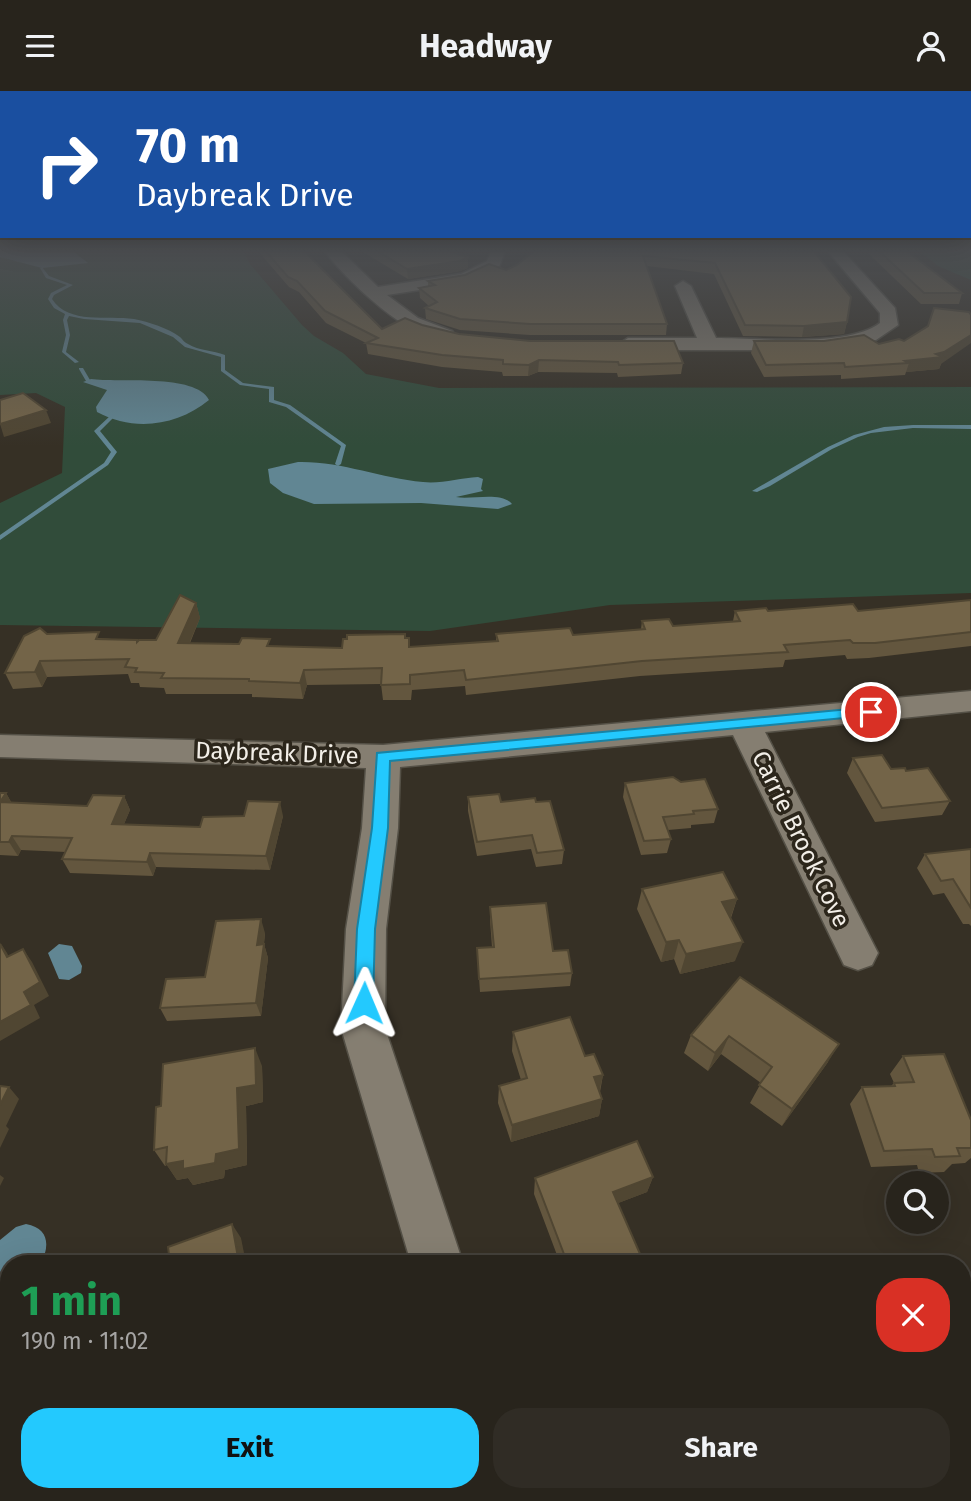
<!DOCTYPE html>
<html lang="en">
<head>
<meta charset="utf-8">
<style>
  :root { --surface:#28241c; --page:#302c25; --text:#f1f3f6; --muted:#a5a4a3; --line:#44413b; --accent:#23c9fe }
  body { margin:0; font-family:"Fira Sans",sans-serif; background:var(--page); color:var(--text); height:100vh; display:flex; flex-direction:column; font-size:26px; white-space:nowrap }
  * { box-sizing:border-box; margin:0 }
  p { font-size:23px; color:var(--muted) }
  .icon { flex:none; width:38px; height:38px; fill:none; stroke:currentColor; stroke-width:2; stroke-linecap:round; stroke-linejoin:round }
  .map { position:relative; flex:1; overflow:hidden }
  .details { position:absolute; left:0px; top:1164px; width:971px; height:247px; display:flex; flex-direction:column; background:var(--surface); border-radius:28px 28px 0 0; box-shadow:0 7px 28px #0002,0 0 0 2px var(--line) }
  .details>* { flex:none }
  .guide { position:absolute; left:0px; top:0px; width:971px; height:147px; box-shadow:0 7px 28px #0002,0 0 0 2px var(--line); background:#1a4fa0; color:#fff; overflow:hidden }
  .controls { position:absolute; left:886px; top:1080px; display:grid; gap:14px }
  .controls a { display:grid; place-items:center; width:63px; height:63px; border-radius:50%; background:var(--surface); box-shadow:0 7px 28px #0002,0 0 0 2px var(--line); font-size:35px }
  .pin { position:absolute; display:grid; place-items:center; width:60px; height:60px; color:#fff; margin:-30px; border:4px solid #fff; border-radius:50%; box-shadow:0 2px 7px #0007 }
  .me { position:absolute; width:77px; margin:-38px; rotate:1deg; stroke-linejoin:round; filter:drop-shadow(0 0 5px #0008) }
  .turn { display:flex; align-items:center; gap:24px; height:147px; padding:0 21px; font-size:32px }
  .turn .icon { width:91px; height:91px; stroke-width:2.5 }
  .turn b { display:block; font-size:49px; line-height:60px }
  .round { display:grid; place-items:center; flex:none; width:74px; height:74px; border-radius:28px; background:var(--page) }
  .overview { display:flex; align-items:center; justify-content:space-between; height:119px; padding:0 21px }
  h1 { font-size:42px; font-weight:700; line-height:52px; color:#1e9e55 }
  .action { display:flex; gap:14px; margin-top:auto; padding:14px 21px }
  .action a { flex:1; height:80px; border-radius:28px; background:var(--accent); color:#111; font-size:28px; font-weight:700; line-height:80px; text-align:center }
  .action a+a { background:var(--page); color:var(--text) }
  header { display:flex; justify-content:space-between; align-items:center; height:91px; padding:0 21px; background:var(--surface); font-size:32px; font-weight:700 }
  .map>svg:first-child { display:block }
  .green { fill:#314c3a }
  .water { fill:#618693 }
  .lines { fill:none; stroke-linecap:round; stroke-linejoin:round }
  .stream { fill:#618693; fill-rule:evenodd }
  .minor-casing { stroke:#545046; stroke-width:3 }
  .minor { fill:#857e71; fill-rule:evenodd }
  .wall { fill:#63563e }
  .shaded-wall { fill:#504632 }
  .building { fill:#736448; stroke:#504632; stroke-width:2 }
  .route { fill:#23c9fe; stroke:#1783a5; stroke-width:2 }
  .labels { text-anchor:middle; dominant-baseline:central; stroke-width:7; stroke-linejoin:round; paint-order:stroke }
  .street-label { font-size:24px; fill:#f2eee7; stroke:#2c261b }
</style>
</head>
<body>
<header><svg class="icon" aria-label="menu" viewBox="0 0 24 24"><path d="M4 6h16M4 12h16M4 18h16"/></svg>Headway<svg class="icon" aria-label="person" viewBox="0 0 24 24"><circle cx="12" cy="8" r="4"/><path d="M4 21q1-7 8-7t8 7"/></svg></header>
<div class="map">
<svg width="971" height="1410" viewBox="0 0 971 1410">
  <rect width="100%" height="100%" fill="#363025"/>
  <g class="green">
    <polygon points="0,158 242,158 250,173 302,234 314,245 343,262 366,283 439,297 971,296 971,502 610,514 430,540 0,534 0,412 62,382 65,316 36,302 0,304"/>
    <polygon points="917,158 971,158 971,189 938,175"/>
  </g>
  <g class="water">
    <polygon points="0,158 70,158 88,172 42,177 0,166"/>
    <path d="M91,288C117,292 196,282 209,309C177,335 134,341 97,321L96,316L107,299L83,291Z"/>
    <path d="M298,371C341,370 380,387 423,391C441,393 460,387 478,386L483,388L481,398L483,400L456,406C472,409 501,400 512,413L498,418L421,412L314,413L283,402L270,392L268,378Z"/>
    <polygon points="59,853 72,855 82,875 81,882 69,889 59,888 48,862"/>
    <path d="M26,1133C49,1137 50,1155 41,1172H9V1191L0,1189V1149L16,1136Z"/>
  </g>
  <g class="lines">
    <g class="stream">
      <path d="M42,176L49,185L73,194L54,204L52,208C69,234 107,224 134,228C149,231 168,237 180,246C183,249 184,251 188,253C199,260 213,259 225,264V279L243,292L274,296V309L290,314L346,354L341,373L338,375L335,373L341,355L286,316L269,311V298L240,294L221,280V266L185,256L173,246L140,232L84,228L69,225L67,229L70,244L66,261L79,271L75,272L62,261L66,244L63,229L65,223L54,217L48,208L51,202L67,194L46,187L40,177Z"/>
      <polygon points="79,277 83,277 90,289 90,290 86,290 79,278"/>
      <polygon points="110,325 113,327 100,340 117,361 108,374 0,449 0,444 104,372 111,361 94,340"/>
      <polygon points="913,334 971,334 971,338 913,337 871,342 858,346 832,358 770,395 757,401 752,400 828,356 854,344 884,336"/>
    </g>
    <defs>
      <g id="minor">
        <path d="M323,158H339L378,196L461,183L487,170L492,158H506L499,176L465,192L387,204L418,227L452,240L455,244L452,248C415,257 343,186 323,158Z"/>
        <path d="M826,158H841L895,217L898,234L876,249L834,259H628L619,253L628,247H697L675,195L683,190L691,195L716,247C758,247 847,257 880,232V222Z"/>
        <polygon points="971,600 971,620 765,641 878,862 872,874 858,879 844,874 733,644 400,676 398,737 386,838 385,937 463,1172 411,1172 341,937 346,838 362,737 366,677 0,666 0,644 383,654"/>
        <polygon points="479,1402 539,1402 542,1410 482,1410"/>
      </g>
    </defs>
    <use href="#minor" class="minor-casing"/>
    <use href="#minor" class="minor"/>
  </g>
  <g class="wall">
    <polygon points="258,158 302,158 382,238 422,234 459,243 683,272 681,283 618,286 617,282 538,281 528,285 503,285 502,281 442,276 368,263 366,252 326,232 299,201 289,196 258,160"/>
    <polygon points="358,158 441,158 468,177 460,180 408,188"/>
    <polygon points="812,158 847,231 844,243 802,246 743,245 714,183 647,175 667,233 666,244 530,244 460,239 426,228 425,217 429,215 420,207 419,197 428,195 428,190 506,179 517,174 533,161"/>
    <polygon points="870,158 904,158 962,202 959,213 921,213 869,163"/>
    <polygon points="754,250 824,250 879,253 941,273 939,278 906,281 905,284 841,288 841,284 764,286 751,262"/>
    <polygon points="971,509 971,555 869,567 847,568 845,564 785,569 783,576 640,585 466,604 465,595 412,599 411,609 383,609 381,593 307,594 303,608 252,606 252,603 166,603 164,597 140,596 139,592 131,592 128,583 47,586 42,596 13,598 5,582 47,543 138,550 156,549 196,512 200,527 190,552 342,557 406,547 409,547 410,556 496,550 496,543 573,544 641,538 642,530 673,535 733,530 735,520 858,520"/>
    <polygon points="853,667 891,678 906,680 950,710 942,724 875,731 847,682"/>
    <polygon points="625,692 718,718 714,732 691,734 691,737 668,739 671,748 667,762 641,764 623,706"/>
    <polygon points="0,702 6,702 11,711 87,715 124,705 130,719 124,733 200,736 283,725 270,779 156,776 153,785 70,782 62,768 66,761 21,759 18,765 0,764"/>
    <polygon points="468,706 501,711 536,711 564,759 562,773 536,776 531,758 477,765 468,720"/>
    <polygon points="971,758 971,835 969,833 963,833 944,802 933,804 917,777 925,763"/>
    <polygon points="642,798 737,808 731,827 735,870 680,883 674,868 661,871 637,818"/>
    <polygon points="490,816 553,860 572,882 570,895 480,901 477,857 492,856 490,829"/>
    <polygon points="265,842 264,853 268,867 261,925 167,930 160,917"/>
    <polygon points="740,886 828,971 782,1035 750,1012 761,992 721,963 708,980 684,962 691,944"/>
    <polygon points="513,941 585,965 603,984 600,1001 602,1008 599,1025 511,1051 498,1012 499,995 521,989 512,960"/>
    <polygon points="903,965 971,1029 971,1067 965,1072 952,1073 944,1081 919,1082 917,1074 871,1076 850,1013 862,996 891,995 894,992 890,983"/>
    <polygon points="262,975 263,1011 246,1015 247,1074 225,1079 224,1087 193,1094 188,1087 177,1089 167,1074 165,1075 154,1059"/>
    <polygon points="653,1086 647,1101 618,1112 644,1172 560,1172 534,1103 535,1087"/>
    <polygon points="970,1282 971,1410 887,1410 883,1402 962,1402"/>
    <polygon points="651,1402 763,1402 767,1410 654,1410"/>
  </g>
  <g class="shaded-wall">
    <polygon points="468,166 468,177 460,180 408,188 407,178"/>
    <polygon points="847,231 844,243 802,246 804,235"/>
    <polygon points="971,244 971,252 941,273 939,278 906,281 909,272 905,270 936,263"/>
    <polygon points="539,269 538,281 528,285 529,274"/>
    <polygon points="46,319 51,332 4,346 0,333"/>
    <polygon points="196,512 200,527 183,567 178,552"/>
    <polygon points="40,570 47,586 42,596 35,581"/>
    <polygon points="304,579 307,594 303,608 300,592"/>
    <polygon points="6,702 14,716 0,711"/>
    <polygon points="124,705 130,719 118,747 112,733"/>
    <polygon points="280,711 283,725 270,779 266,765"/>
    <polygon points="12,745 21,759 18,765 9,751"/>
    <polygon points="150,762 156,776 153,785 147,771"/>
    <polygon points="737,808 730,828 722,811"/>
    <polygon points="261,828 265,842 262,867 257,854"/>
    <polygon points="679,849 674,868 661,871 666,851"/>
    <polygon points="0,851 7,862 16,880 7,866"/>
    <polygon points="743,851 735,870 680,883 686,863"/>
    <polygon points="264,853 268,867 261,925 256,912"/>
    <polygon points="23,858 32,871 49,905 34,914 40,927 0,950 0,931 24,901"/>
    <polygon points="729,945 721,963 708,980 715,962"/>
    <polygon points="839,953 828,971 782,1035 792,1018"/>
    <polygon points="255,957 262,975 263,1011 246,1015 247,1074 225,1079 224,1087 193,1094 188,1087 177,1089 166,1073 216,1063 237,997"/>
    <polygon points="603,984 599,1002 594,986"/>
    <polygon points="9,996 19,1008 6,1035 9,1038 0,1057 0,1014"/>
    <polygon points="602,1008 599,1025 511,1051 512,1034"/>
    <polygon points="0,1084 4,1087 0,1095"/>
    <polygon points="653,1086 647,1101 608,1116 613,1101"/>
    <polygon points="232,1133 241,1147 246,1172 239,1172"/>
    <polygon points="576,1167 575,1172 567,1172 567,1171"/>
  </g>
  <g class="building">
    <polygon points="264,158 302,158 382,238 405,227 422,234 459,243 530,250 674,250 683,272 619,274 618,271 539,269 529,274 503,273 503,269 442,264 366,252 378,247 325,220 297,190 288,186"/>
    <polygon points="374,158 441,158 468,166 460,170 407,178"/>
    <polygon points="533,158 812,158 851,206 847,231 804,235 745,234 715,172 643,165 667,233 530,233 460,228 425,217 437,211 419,197 435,194 428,190 465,184 489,173 506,179 517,174 533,161"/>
    <polygon points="877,158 904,158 962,202 924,202"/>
    <polygon points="934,217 969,221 971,224 971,244 944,261 936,263 943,266 905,270 909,272 845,276 844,272 766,274 754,250 824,250 864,244 879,253 899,248 904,250 928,235"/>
    <polygon points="23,302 46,319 0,333 0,309"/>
    <polygon points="180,504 196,512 178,552 239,553 242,547 270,548 267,555 342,557 343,548 347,548 347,544 405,543 405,547 409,547 409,556 498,550 496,543 570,537 573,544 645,538 642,530 669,528 673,535 740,530 735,520 766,517 768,520 853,513 858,520 971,509 971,541 875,552 853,552 850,549 784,554 788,561 642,570 466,589 464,579 410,584 410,593 381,594 382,577 304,579 300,592 249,590 249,588 161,587 164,582 135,581 137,577 125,576 129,568 40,570 35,581 5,582 24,545 40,537 47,543 99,541 96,548 137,549 137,551 139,549 156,549"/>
    <polygon points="882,664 891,678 905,677 906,680 928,677 950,710 882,717 853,667"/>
    <polygon points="673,686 681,691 705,688 718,718 693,720 694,723 663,726 671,748 644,750 625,692"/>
    <polygon points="0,702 6,702 0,711 87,715 93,704 124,705 112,733 200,736 203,726 244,725 248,710 280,711 266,765 150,762 147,771 62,768 72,747 12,745 9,751 0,751"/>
    <polygon points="499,703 501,711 535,707 536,711 550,710 564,759 537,762 532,744 477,751 468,706"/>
    <polygon points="971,758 971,817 953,788 941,790 925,763"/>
    <polygon points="723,781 737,808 722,811 743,851 686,863 679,849 666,851 642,798"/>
    <polygon points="546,812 553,860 568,859 572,882 479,888 477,857 494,856 490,816"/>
    <polygon points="261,828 257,854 264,853 256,912 160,917 166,888 205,886 216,830"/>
    <polygon points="0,853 7,866 23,858 40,891 24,901 31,914 0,931"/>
    <polygon points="740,886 839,953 792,1018 759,994 772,976 729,945 715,962 691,944"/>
    <polygon points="570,926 585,965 594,963 603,984 594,986 602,1008 512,1034 499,995 527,987 513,941"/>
    <polygon points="255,957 256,994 237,997 239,1058 216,1063 215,1072 183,1078 183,1070 166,1073 167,1056 154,1059 156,1016 161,1015 163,973"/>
    <polygon points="944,963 971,1029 971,1057 957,1057 960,1065 935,1066 932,1058 884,1060 862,996 895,995 894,992 914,991 903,965"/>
    <polygon points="0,995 9,996 0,1014"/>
    <polygon points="637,1050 653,1086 613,1101 644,1172 579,1172 576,1167 567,1171 535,1087"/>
    <polygon points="232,1133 239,1172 170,1172 168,1156"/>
    <polygon points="271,1165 272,1172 252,1172"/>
    <polygon points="962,1270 970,1282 971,1281 971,1410 908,1410 903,1402 962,1402"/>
    <polygon points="661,1402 763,1402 767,1410 670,1410 669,1407 664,1409"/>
  </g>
  <linearGradient id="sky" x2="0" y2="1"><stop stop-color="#1e1a14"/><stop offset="0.45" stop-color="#4c4e51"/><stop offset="1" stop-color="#4c4e51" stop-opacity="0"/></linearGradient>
  <rect width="971" height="355" fill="url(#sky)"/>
  <polygon class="route" points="871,616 876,617 878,621 876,624 390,670 388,737 375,838 373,912 371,918 364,921 357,918 354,912 357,838 372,737 377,662"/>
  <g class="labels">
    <g class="street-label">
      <text transform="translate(277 662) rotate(2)">Daybreak Drive</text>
      <text transform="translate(801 748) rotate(64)">Carrie Brook Cove</text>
    </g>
  </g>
</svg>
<div class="controls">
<a><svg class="icon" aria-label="search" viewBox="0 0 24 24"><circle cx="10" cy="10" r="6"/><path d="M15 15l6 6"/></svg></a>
</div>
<div class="pin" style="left:871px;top:621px;background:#d93025"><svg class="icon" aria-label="arrive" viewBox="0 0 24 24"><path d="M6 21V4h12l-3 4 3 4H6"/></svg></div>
<svg class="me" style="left:364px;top:912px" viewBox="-20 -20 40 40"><path d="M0-17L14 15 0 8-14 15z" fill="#23c9fe" stroke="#fff" stroke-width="4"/></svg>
<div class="guide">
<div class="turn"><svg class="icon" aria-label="right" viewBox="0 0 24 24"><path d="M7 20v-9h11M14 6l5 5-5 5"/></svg><div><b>70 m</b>Daybreak Drive</div></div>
</div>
<section class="details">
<div class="overview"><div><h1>1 min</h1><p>190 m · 11:02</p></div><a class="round" style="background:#d93025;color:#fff"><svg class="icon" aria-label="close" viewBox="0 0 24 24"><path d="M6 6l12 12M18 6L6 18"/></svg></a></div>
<div class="action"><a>Exit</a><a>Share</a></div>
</section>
</div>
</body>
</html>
